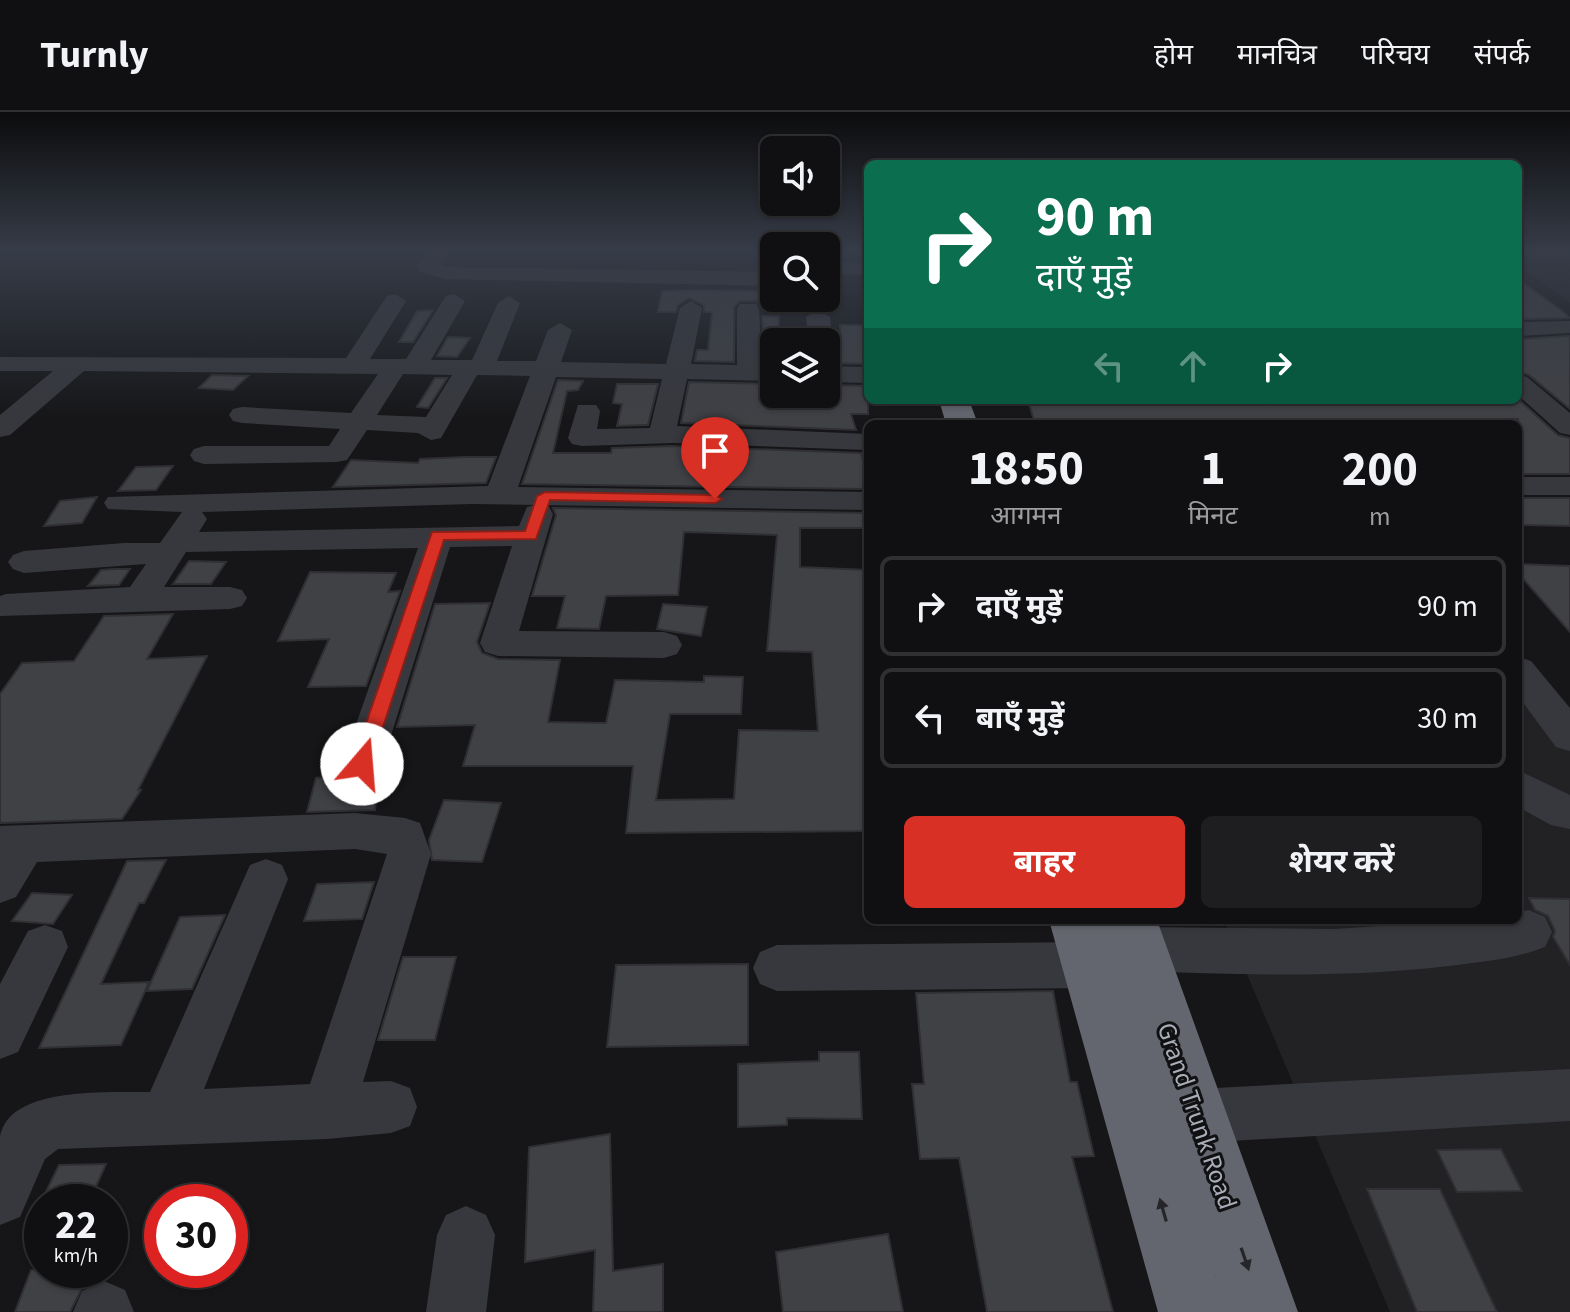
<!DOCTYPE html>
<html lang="hi">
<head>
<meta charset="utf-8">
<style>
  :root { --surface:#101012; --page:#1e1e20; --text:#f1f3f6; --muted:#9c9d9f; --line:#303032; --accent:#d93025 }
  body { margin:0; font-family:"Source Sans 3","Noto Sans Devanagari",sans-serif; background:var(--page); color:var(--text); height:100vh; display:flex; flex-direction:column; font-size:30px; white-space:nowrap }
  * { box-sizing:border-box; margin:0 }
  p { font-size:26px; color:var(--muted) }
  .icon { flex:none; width:44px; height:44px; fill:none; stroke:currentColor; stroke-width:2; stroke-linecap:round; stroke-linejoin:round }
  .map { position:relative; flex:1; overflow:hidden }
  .side { position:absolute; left:864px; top:308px; width:658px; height:504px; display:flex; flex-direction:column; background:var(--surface); border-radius:12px; box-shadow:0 2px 6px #0004,0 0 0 2px var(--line) }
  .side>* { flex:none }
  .banner { position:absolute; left:864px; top:48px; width:658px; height:244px; border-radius:12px; box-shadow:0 2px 6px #0004,0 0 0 2px var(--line); background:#0b6e4f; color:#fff; overflow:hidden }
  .buttons { position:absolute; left:760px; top:24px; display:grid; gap:16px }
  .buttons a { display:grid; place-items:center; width:80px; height:80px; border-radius:12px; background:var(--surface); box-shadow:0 2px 6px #0004,0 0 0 2px var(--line); font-size:40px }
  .speed { position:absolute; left:24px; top:1072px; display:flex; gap:16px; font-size:40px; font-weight:700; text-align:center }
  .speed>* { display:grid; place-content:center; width:104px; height:104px; border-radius:50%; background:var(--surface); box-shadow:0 2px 6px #0004,0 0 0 2px var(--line); line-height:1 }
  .speed small { font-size:20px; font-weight:400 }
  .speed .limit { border:12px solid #d22; background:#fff; color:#111 }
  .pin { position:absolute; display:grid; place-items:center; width:68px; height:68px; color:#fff; margin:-82px -34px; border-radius:50% 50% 50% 0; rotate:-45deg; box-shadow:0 0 8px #0007 }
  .pin .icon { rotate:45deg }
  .me { position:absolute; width:88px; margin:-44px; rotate:18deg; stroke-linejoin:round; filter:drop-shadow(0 0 6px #0008) }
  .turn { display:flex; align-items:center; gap:28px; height:168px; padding:0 40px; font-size:36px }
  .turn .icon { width:104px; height:104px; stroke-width:2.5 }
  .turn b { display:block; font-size:56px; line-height:68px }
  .lanes { display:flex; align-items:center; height:76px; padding:0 40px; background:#0003; justify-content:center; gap:40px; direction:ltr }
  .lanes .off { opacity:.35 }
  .eta { display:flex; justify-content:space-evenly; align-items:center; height:136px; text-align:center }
  .eta b { font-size:48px; font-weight:700; line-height:56px }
  .button { display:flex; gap:16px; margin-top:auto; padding:16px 40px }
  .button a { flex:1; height:92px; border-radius:12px; background:var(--accent); color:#fff; font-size:32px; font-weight:700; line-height:92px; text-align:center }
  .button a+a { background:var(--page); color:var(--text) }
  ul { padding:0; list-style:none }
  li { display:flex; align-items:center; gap:24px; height:100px; margin:0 16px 12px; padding:0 24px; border:4px solid var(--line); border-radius:12px }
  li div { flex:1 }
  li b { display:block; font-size:30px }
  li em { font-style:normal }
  header { display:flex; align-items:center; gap:48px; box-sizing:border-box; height:112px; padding:0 40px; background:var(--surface); border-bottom:2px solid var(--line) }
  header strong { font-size:38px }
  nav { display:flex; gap:44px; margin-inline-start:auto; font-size:28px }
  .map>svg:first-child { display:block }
  .built { fill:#222225 }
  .building { fill:#404145; stroke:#303034; stroke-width:2 }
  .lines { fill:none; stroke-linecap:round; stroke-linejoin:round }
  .minor { fill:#37383d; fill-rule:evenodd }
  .highway { fill:#63666e; fill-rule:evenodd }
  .oneway { fill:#26262a }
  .route { fill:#d93025; stroke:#8d1f18; stroke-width:2 }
  .labels { text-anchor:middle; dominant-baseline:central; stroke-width:6; stroke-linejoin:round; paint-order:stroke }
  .near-street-label { font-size:26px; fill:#a8adb8; stroke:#111113 }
</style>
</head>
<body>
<header>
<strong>Turnly</strong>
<nav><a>होम</a><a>मानचित्र</a><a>परिचय</a><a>संपर्क</a></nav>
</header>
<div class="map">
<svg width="1570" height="1200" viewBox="0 0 1570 1200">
  <rect width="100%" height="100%" fill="#161618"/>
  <g class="built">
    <polygon points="1518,140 1570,140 1570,191 1518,153"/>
    <polygon points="1518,550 1570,614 1570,1200 1390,1200 1224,808 1518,808"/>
  </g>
  <g class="building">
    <polygon points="1518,167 1562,199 1570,206 1518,207"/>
    <polygon points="662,179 694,178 763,179 761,195 756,189 740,189 734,195 734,250 695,249 697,238 708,238 712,200 704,200 704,193 689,186 678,193 676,200 658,200"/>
    <polygon points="433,198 413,230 399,230 417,199"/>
    <polygon points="762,204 779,204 778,230 773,230 772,250 765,250"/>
    <polygon points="840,213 868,213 868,252 826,251 826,239 833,237 836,227 841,227"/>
    <polygon points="1570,224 1570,297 1529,263 1518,259 1518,227"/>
    <polygon points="448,225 470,226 457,245 437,244"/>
    <polygon points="212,263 248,264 233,278 199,276"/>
    <polygon points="435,266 447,266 428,296 417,295"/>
    <polygon points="558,268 583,269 578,278 567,279 553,341 611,341 612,336 672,334 861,341 864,351 868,351 868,377 522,372"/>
    <polygon points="689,270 774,272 777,296 816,296 815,282 826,282 826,273 868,274 868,302 851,302 856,318 681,311"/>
    <polygon points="617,272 658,272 648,313 617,314 622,292 613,291"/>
    <polygon points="1518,287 1558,323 1570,326 1570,362 1518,362 1518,307 1419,307 1424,312 1391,312 1388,309 1035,312 1028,288"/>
    <polygon points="465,345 496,345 486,371 333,375 351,348 418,351 420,347"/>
    <polygon points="173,354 156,378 118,379 136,355"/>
    <polygon points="97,385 82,411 44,414 60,389"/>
    <polygon points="1518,386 1570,386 1570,414 1518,413"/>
    <polygon points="553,396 868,401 868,416 800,416 800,455 868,458 868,719 626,721 633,654 463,654 475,613 397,615 435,492 490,491 477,530 482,541 498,547 560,548 548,610 606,611 615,568 704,570 704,564 743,565 741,602 670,602 656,688 734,687 739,618 818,619 812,540 767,539 777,423 684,420 678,483 606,484 599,517 557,516 565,484 532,484 556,403"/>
    <polygon points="189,449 226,450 211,472 173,472"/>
    <polygon points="1518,452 1570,454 1570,520 1518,461"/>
    <polygon points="115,457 130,457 119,473 88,474 101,458"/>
    <polygon points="310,460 396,461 388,480 400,479 366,574 308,575 329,527 278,529"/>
    <polygon points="663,492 707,495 701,524 657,517"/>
    <polygon points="173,502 147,547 207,544 138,678 141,678 122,707 0,711 0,582 22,551 74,549 104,504"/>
    <polygon points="345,663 361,671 379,664 375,698 307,700 316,666"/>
    <polygon points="444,688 501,691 482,750 432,748 429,728"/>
    <polygon points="166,748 144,791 139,791 101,872 149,870 121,933 39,936 127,749"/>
    <polygon points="374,770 362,807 304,809 317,772"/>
    <polygon points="32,781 72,783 53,812 12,809"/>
    <polygon points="1529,786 1570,787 1570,853 1553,825 1555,819 1548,804 1535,798"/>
    <polygon points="225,803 192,877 147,879 180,805"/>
    <polygon points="403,845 456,845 435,928 378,928"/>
    <polygon points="748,852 748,933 607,935 616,853"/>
    <polygon points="1053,879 1070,970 1077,970 1094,1044 1072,1045 1113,1200 987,1200 959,1046 920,1047 912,972 924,972 916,881"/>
    <polygon points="819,940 859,940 862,1007 787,1006 787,1013 738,1015 738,952 819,949"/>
    <polygon points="610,1022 613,1159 663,1152 663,1200 593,1200 595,1138 525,1150 529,1035"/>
    <polygon points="1501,1037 1522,1079 1457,1080 1437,1038"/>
    <polygon points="106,1052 89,1090 41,1090 59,1053"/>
    <polygon points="1367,1077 1440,1077 1497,1200 1417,1200"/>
    <polygon points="888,1122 903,1200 783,1200 776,1140"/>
    <polygon points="31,1158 91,1158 70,1200 15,1200"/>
  </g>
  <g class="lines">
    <g class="minor">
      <polygon points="427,140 448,140 440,152 447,155 774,160 774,174 445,167 420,160 417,155"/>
      <polygon points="826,150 868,151 868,163 826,162"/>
      <path d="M395,182L406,189L370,247H406L446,184L454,182L465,189L431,248H472L498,191L509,184L520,191L497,249H536L548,218L560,211L572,218L561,250L666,252L680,196L691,189L702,196L691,252L737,253V197L740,192H756L759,197L762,253H774V269L687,267L677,314L868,322V338L672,331L582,334L572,332L568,326L578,293H596L600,299L597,317L650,316L662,267L556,265L518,375L868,380V398L540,393L549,395L553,402L519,519L664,520L677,524L682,533L677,542L664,546L498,544L485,540L480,531L512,434L450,435L382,652L376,663L362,668L348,663L342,652L418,436L186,440L164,475H230L242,478L247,486L242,494L230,497L0,504V484L6,482L130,475L146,452L24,461L13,457L8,450L13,443L24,439L124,431H160L182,400L108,397L104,391L108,385L488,374L530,264L477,263L441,326L431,328L418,321L367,318L347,348L337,350L204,352L194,349L190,343L194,337L204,334H329L340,317L242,311L233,309L229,303L233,297L242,295L351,301L378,262L84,259L10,323L0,325V303L53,259H0V245L346,246L387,184ZM403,262L452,263L426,305L377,303ZM471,392L536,393L527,395L519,414L199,420L207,407L202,400Z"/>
      <polygon points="818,198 830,205 833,230 830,235 826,236 826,230 809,230 806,205"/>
      <polygon points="1570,209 1570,221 1518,224 1518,210"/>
      <polygon points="826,254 868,255 868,271 826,270"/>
      <polygon points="1518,262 1527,265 1570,301 1570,323 1560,321 1518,283"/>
      <rect x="1518" y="365" width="52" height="18"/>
      <polygon points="1518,545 1531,549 1570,596 1570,639 1556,635 1518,584"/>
      <polygon points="1518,658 1570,683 1570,717 1551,713 1518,695"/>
      <path d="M355,701L405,706L420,711L431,742L363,970L391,969L410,976L417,995L410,1014L391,1021L327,1027L58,1037L45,1047L20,1105L0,1113C0,1085 0,1054 0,1026C7,973 112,981 150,980L250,753L266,747L282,753L288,767L204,977L310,972L387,742L355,737L37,750L16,785L0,791V714Z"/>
      <path d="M1529,798L1545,805L1552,820L1545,835C1515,847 1481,850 1449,854C1346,866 1243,863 1140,859L1123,853L1117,837L1123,821L1140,815L1335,817L1464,808H1518V800Z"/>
      <polygon points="45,813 62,819 68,835 18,940 0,947 0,872 28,819"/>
      <polygon points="1089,830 1106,837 1113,853 1106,869 1089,876 777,879 760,872 753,856 760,840 777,833"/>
      <polygon points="1570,957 1570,1009 1197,1031 1178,1023 1170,1004 1178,985 1197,977"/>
      <polygon points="466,1094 486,1103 495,1123 486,1200 426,1200 437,1123 446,1103"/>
      <polygon points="104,1169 125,1178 134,1200 73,1200 82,1179"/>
    </g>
    <g class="highway">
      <polygon points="939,288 969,288 978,312 946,312"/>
      <polygon points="1049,808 1103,808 1216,1164 1103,808 1157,808 1298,1200 1158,1200"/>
    </g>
  </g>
  <defs><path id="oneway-solid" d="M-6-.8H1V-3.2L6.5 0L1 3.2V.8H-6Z" transform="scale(2)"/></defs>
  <g class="oneway">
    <use href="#oneway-solid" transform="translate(1163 1098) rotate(-106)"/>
    <use href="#oneway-solid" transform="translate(1245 1147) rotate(71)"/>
  </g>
  <linearGradient id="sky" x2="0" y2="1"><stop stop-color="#0c0c0d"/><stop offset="0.45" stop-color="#363c48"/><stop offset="1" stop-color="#363c48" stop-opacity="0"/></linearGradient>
  <rect width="1570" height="308" fill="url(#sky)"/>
  <polygon class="route" points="545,380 715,383 722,387 715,391 550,388 536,427 444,428 371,652 362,660 355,657 352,652 432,420 525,419 537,384"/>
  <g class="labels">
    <g class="near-street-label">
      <text transform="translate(1197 1004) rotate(71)">Grand Trunk Road</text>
    </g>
  </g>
</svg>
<div class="buttons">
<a><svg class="icon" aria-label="sound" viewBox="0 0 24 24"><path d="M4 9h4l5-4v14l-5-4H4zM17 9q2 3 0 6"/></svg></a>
<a><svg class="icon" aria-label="search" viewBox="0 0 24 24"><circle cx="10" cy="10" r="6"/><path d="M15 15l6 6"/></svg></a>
<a><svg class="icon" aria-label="layers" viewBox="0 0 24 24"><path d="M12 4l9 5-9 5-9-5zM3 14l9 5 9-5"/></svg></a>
</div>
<div class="speed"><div>22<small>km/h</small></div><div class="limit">30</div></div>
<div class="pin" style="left:715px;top:387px;background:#d93025"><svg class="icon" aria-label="arrive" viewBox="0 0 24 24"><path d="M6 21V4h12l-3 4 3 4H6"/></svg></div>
<svg class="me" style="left:362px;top:652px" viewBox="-20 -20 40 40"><circle r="19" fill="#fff"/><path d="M0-13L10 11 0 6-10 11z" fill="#d93025"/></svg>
<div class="banner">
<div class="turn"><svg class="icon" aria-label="right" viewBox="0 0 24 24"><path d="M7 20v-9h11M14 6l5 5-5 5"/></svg><div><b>90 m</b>दाएँ मुड़ें</div></div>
<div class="lanes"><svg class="icon off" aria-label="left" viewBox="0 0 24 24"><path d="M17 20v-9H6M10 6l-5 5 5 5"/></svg><svg class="icon off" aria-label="ahead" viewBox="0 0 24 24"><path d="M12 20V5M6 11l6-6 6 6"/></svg><svg class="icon" aria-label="right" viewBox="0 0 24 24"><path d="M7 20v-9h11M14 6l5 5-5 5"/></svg></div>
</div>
<section class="side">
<div class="eta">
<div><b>18:50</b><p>आगमन</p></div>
<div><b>1</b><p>मिनट</p></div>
<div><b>200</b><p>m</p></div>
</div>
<ul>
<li><svg class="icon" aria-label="right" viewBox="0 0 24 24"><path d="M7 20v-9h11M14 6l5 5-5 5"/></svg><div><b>दाएँ मुड़ें</b></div><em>90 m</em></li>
<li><svg class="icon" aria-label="left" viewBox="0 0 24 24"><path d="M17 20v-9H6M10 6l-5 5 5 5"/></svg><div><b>बाएँ मुड़ें</b></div><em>30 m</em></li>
</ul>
<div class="button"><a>बाहर</a><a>शेयर करें</a></div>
</section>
</div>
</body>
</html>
